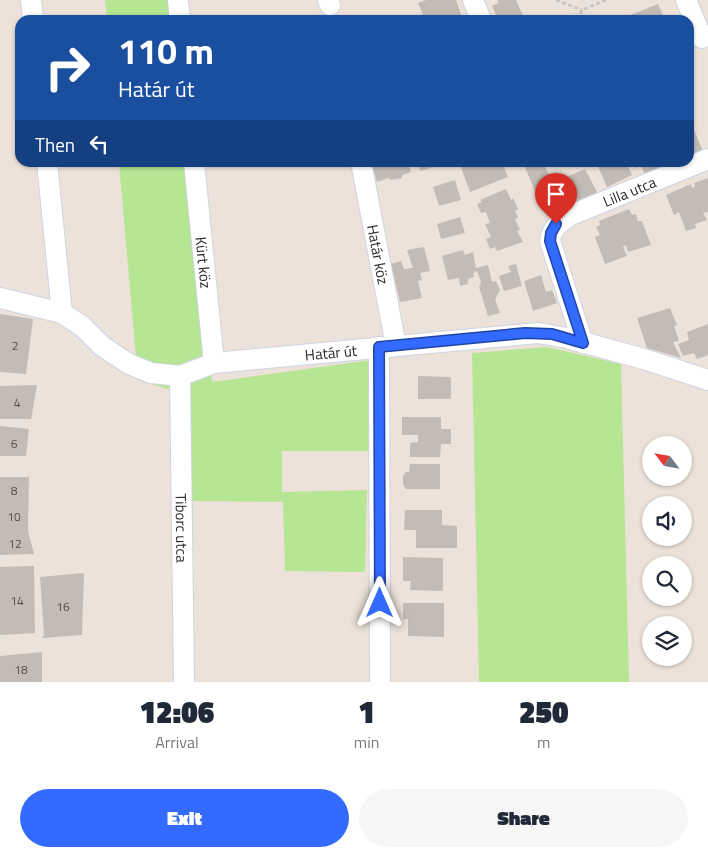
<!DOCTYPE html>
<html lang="en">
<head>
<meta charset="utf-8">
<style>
  :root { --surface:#fff; --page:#f6f6f7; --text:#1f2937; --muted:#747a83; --accent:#336aff }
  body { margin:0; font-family:"Titillium Web",sans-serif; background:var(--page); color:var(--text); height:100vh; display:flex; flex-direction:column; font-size:19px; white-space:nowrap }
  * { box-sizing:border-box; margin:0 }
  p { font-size:16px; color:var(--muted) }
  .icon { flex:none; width:28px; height:28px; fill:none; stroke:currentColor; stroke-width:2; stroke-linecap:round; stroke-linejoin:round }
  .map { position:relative; height:682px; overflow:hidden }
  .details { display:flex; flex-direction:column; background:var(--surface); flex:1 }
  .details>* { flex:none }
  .hud { position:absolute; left:15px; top:15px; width:679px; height:152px; border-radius:15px; box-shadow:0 1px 4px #0004; background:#1a4fa0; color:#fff; overflow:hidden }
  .needle { width:32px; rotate:301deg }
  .tools { position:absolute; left:642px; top:436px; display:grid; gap:10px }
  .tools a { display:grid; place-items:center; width:50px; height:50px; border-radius:50%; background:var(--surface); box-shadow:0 1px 4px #0004; font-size:25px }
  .pin { position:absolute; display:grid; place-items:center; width:42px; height:42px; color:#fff; margin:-51px -21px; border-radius:50% 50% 50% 0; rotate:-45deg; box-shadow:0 0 5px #0007 }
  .pin .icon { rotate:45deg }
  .me { position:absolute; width:55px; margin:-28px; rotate:0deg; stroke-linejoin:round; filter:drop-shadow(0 0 4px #0008) }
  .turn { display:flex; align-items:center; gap:18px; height:105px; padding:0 20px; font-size:22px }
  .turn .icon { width:65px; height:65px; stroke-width:2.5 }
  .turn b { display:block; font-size:35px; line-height:42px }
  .then { display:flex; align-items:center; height:48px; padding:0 20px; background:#0003; gap:10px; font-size:19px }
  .eta { display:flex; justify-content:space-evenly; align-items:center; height:85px; text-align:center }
  .eta b { font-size:30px; font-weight:800; line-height:35px }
  .cta { display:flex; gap:10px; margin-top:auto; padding:10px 20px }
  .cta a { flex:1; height:58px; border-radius:30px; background:var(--accent); color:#fff; font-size:20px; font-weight:800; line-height:58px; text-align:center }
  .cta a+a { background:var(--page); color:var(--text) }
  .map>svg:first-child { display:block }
  .green { fill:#b6e593 }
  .building { fill:#c3bcb6 }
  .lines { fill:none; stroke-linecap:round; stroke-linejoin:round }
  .minor-casing { stroke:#ced4e2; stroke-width:22 }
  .path { stroke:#c3c3c3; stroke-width:2.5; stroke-dasharray:4 2.5; stroke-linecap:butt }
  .minor { stroke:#fff; stroke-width:20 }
  .route-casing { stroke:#2145a6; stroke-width:12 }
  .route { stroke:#336aff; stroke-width:9 }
  .labels { text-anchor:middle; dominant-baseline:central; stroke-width:4; stroke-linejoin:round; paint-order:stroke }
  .number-label { font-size:12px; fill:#4f4d4c }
  .street-label { font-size:15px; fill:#282828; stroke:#fff }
</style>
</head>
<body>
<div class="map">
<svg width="708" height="682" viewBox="0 0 708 682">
  <rect width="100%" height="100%" fill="#ece2d9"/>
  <g class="green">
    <polygon points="105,0 174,0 176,20 107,20"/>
    <polygon points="119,163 190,163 212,382 371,360 372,451 282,451 282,492 367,490 365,572 285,571 283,502 190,501 187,395 138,380"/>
    <polygon points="547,347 621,364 629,682 479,682 472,353"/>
  </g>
  <g class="building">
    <polygon points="426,0 456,0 462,17 450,20 434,20 434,18 425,20 418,3"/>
    <polygon points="497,0 516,0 524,18 518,20 507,20 504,15 498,19 492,6 499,3"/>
    <polygon points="658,4 665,20 618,20"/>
    <polygon points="693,128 703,151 689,156 689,129"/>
    <polygon points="371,162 408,162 411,172 402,175 402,178 391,180 388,178 377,182"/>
    <polygon points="418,162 446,162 446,163 420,171"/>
    <polygon points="459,162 502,162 508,177 470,192"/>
    <polygon points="538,162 544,162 554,190 537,196 525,167"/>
    <polygon points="596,162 626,162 632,175 607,187"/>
    <polygon points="634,162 666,162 667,166 644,174 642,166 636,168"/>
    <polygon points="585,169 597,192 574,203 562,179"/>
    <polygon points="708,178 708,212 703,213 707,220 695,224 696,228 686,231 679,212 674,215 666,195 691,184 692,188 695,187 694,183"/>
    <polygon points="455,180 461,200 439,206 433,187"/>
    <polygon points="506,189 511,200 513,198 518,209 515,211 518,218 515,219 520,230 517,231 523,242 497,251 495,247 490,249 486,239 491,237 485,224 490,223 486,212 481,213 477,204 482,202 480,200"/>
    <polygon points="629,209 632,215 636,214 638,221 642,221 651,245 628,252 626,245 623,247 627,256 605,264 595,237 600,235 596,227 600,225 599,221"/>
    <polygon points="460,217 465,233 441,239 437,224"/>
    <polygon points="424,247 430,271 420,273 422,280 418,281 422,298 400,302 391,264 401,261 404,269 413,268 407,250"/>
    <polygon points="463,250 465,255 473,252 476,268 488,265 492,282 496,281 500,290 495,299 500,313 488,316 479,287 481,282 477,271 473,273 474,277 468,279 468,284 460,286 459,278 448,280 442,256"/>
    <polygon points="516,264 522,286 504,291 499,276 511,272 508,266"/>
    <polygon points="541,275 546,292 552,290 557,303 533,311 524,281"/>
    <polygon points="670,308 677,325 674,326 679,341 673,342 681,358 647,348 637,318"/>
    <polygon points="0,314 33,319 26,374 0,372"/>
    <polygon points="708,324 708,355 697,359 694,353 683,356 678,344 689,340 687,332"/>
    <polygon points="418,376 451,377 451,399 418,399"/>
    <polygon points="37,385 31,419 0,419 0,386"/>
    <polygon points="402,417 441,417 441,429 451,429 451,444 441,444 440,457 410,457 410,443 418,442 418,435 402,435"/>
    <polygon points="0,426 29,429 26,456 0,456"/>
    <polygon points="410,464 440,464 440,489 406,489 403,485 403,476 406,472 409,472"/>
    <polygon points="0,477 29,477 28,531 34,554 0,555"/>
    <polygon points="405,510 442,510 442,525 457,526 457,548 416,548 416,530 404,530"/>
    <polygon points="403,557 443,558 443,591 410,590 411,581 403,581"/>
    <polygon points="34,566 35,633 0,635 0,567"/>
    <polygon points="84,573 82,635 42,638 44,635 40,577"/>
    <polygon points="403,603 444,603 444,637 408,636 408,619 403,619"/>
    <polygon points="42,652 42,682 0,682 0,656"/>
  </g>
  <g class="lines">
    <defs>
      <g id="minor">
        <polyline points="31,0 33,20"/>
        <polyline points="178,0 180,20"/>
        <polyline points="328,0 330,5"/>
        <polyline points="473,0 481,20"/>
        <polyline points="686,0 702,38"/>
        <polyline points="47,162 62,313"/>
        <path id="s1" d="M194,162L214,363"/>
        <path id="s2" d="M361,162L396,346"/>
        <path id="s3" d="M0,298L62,313L82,326L102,346L129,364L151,373L180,376L214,363L538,333L567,338L644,359L708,380"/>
        <path id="s4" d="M583,343L550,241C552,227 559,223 571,215L708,159"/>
        <polyline points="379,347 380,682"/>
        <path id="s5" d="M180,376L184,682"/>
      </g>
    </defs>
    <use href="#minor" class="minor-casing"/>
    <g class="path">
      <polyline points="556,0 582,10"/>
      <polyline points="578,20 582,10 606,0"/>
    </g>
    <use href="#minor" class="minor"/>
  </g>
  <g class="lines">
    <defs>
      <polyline id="route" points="380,603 379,347 525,333 552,334 583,343 550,241 551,233 556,224"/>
    </defs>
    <use href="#route" class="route-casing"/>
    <use href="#route" class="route"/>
  </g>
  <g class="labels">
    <g class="number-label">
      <text x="15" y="345">2</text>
      <text x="17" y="402">4</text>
      <text x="14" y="443">6</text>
      <text x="14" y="490">8</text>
      <text x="14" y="516">10</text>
      <text x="15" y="543">12</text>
      <text x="17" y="600">14</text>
      <text x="63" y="606">16</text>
      <text x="21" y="669">18</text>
    </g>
    <g class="street-label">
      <text stroke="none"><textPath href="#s4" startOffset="205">Lilla utca</textPath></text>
      <text stroke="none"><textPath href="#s2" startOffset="94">Határ köz</textPath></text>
      <text stroke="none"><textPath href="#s1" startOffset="101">Kürt köz</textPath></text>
      <text stroke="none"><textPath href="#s3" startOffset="355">Határ út</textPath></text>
      <text stroke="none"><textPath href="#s5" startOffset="152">Tiborc utca</textPath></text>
    </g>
  </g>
</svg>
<div class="tools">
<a><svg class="needle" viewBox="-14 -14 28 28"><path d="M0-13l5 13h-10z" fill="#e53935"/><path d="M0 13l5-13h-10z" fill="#747a83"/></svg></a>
<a><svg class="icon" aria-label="sound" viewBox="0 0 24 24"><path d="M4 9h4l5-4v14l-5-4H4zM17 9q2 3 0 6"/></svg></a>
<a><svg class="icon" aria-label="search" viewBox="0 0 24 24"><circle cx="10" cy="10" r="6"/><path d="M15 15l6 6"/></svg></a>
<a><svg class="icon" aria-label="layers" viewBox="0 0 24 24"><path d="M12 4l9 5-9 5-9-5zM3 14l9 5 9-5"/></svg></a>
</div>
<div class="pin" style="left:556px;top:224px;background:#d93025"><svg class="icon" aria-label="arrive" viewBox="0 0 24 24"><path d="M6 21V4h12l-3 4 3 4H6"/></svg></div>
<svg class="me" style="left:380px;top:603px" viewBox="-20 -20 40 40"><path d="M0-17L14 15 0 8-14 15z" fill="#336aff" stroke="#fff" stroke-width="4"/></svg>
<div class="hud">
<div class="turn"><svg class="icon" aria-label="right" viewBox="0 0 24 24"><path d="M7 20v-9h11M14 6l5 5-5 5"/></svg><div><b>110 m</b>Határ út</div></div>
<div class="then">Then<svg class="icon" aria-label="left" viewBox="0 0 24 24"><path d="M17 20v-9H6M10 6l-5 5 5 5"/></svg></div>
</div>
</div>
<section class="details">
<div class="eta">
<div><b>12:06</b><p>Arrival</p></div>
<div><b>1</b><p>min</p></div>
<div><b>250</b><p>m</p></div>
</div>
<div class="cta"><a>Exit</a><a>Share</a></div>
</section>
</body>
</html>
